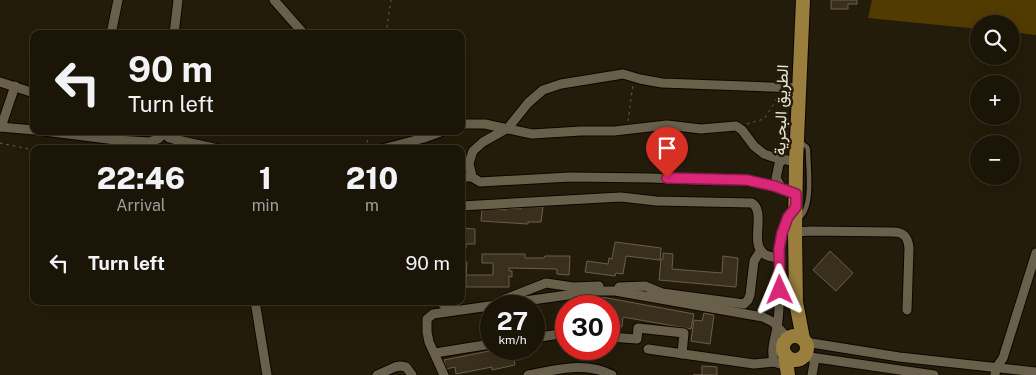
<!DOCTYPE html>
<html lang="en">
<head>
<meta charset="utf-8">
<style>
  :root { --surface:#1b1508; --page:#241e12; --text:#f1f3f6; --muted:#a09f9c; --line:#393429 }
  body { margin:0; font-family:"Public Sans",Vazirmatn,sans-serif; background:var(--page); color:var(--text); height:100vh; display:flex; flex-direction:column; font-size:19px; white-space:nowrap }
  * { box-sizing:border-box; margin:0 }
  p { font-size:16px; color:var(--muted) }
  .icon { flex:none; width:28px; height:28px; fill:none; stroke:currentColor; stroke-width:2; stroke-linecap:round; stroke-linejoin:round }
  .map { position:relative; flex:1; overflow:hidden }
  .panel { position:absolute; left:30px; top:145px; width:435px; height:160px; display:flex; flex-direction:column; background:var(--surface); border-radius:10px; box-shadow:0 5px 20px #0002,0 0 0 1px var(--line) }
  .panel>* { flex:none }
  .top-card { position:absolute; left:30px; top:30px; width:435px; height:105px; border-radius:10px; box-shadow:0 5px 20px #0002,0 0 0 1px var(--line); background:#1b1508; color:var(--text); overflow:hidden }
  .fabs { position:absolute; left:970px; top:15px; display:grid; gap:10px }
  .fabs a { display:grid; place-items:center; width:50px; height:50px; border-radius:50%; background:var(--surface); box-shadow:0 5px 20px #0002,0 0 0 1px var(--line); font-size:25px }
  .speed { position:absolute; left:480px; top:295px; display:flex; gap:10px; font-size:25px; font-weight:700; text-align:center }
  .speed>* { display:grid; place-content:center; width:65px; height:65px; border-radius:50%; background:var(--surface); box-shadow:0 5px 20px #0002,0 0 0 1px var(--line); line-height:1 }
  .speed small { font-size:12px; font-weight:400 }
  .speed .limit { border:8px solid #d22; background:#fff; color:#111 }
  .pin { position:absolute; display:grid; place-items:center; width:42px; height:42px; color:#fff; margin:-51px -21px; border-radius:50% 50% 50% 0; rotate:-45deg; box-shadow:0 0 5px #0007 }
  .pin .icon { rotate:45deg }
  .me { position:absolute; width:55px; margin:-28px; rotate:359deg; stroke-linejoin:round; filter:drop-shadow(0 0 4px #0008) }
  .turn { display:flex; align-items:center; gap:18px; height:105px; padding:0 15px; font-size:22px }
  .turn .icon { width:65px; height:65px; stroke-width:2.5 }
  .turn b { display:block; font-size:35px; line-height:42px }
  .eta { display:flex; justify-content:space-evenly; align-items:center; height:85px; text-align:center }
  .eta b { font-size:30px; font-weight:800; line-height:35px }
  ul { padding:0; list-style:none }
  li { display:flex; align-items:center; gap:15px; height:65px; padding:0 15px }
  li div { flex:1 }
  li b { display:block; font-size:19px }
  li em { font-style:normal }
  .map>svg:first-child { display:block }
  .green { fill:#513b00 }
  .building { fill:#382f1d; stroke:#685f4b }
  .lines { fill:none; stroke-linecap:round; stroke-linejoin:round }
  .service-casing { stroke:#0d0600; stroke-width:7 }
  .minor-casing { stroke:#0d0600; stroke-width:11 }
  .primary-casing { stroke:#0d0600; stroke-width:16 }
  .path { stroke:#696152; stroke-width:1; stroke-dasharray:2.5 4; stroke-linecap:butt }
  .service { stroke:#69604c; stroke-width:4.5 }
  .minor { stroke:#69604c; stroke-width:9 }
  .primary { stroke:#9a7e3e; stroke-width:14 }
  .route-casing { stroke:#8e194d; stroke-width:12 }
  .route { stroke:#db2777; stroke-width:9 }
  .labels { text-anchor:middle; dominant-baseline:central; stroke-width:5; stroke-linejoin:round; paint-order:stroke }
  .street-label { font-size:16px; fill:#ece6db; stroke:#241c0a }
</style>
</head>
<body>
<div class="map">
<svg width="1036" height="375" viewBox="0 0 1036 375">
  <rect width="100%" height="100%" fill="#241c0a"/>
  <polygon class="green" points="872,0 1036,0 1036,35 1011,32 1011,24 979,24 979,29 868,18"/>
  <g class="building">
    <polygon points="831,0 857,0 857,4 848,4 848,9 831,9"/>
    <polygon points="521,206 543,207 541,222 528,222 528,224 481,221 482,208 507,210 507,208 521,209"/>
    <polygon points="461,228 475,229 475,244 466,244 466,248 461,248"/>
    <polygon points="615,242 661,248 660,260 626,256 623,274 616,273 615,276 585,272 587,261 608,264 609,258 612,259"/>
    <polygon points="830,251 853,273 836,291 813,270"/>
    <polygon points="663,253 673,254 672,269 722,273 723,256 738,258 736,287 659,280 661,259 663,259"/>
    <polygon points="482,254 525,254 525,258 544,258 545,256 570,256 569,275 557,274 557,269 509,268 509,271 512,271 512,277 509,276 509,287 466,287 466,275 493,275 493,263 482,263"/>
    <polygon points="461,261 467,262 466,277 461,277"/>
    <polygon points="602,297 694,314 691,329 623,317 622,327 609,325 609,306 601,306"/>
    <polygon points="704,313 714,315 710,344 691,341 694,320 702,321"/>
    <polygon points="499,349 512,349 515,365 492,370 492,367 456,374 455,367 446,369 444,360"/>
    <polygon points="702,366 717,367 717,375 693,375 702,375"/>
  </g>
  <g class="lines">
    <defs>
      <path id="service" d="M799,218C814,208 808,168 808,150L807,147L799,141"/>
      <g id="minor">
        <polyline points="274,0 304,34"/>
        <polyline points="111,34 118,0"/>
        <polyline points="174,34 178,0"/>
        <polyline points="0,82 34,93"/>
        <polyline points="461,124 485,124 532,134 581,131 614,131 667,125 701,129 736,126 742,130 754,146 764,154 773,157 796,162"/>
        <polyline points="0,127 34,130"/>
        <polyline points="1,127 15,86"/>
        <polyline points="44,131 116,140 149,142 158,139 166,132"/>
        <polyline points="165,131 169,138 173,139 218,149"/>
        <polyline points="382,149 424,138 443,131"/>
        <polyline points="461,177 472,177"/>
        <polyline points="782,189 776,178 779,164 783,159"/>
        <polyline points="796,194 763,183 729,179 697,180 652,178 570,177 480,182 472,177 469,163 473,151 483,142 508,128 528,103 543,90 561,84 623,74 640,79 662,83 799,88"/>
        <path d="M461,206L621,197L656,201L752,203C766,212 750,242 763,253C767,257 774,257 779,258"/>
        <path d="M795,232L810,231L893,232C904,232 908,237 909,248L907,310"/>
        <polyline points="619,287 645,286 662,293 744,304 748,300 750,295 754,261 761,250"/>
        <polyline points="505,299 546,283 573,287 599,286"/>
        <polyline points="255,301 267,375"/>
        <polyline points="440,301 445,306 455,306"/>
        <polyline points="609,337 637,339 638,328 684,333 682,354"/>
        <polyline points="534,338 566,333"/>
        <polyline points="805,342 899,357 1036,372"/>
        <polyline points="648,349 754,364 774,362"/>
        <polyline points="435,353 491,344"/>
        <polyline points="803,356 934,375"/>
        <path d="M786,364H780L774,362C770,346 777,335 778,320C783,284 768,237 796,207"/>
        <polyline points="377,375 395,367 400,366 406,367 412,375"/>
        <polyline points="444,375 429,342 427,332 427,319 433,314 596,291 615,291 763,317 773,322 788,338"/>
        <path d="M528,375C556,370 585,361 612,375"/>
        <polyline points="812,375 815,358"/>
        <polyline points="995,375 996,368 1003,358 1036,253"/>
      </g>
      <g id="primary">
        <circle cx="795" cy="348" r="12"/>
        <polyline points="803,339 796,302 795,232 796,162 803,0"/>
        <polyline points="785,354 788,375"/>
      </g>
    </defs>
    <use href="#service" class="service-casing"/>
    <use href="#minor" class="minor-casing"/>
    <use href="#primary" class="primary-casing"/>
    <g class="path">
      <polyline points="386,34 391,0"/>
      <polyline points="628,121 633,85"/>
      <polyline points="747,124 764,119 774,104 777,95"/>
      <polyline points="0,143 34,150"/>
      <polyline points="366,149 369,131"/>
    </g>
    <use href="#service" class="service"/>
    <use href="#minor" class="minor"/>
    <use href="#primary" class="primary"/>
  </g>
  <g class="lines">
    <defs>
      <polyline id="route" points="667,178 747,180 774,186 796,194 796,207 788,217 782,233 779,249 780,290"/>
    </defs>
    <use href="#route" class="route-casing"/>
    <use href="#route" class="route"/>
  </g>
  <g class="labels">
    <g class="street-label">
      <text transform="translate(781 110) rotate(-88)">الطريق البحرية</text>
    </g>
  </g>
</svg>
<div class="fabs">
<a><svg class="icon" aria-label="search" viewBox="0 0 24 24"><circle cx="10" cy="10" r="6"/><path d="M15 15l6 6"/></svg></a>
<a>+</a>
<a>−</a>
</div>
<div class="speed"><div>27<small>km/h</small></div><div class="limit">30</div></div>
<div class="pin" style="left:667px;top:178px;background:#d93025"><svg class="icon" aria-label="arrive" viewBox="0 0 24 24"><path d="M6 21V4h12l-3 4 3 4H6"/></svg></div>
<svg class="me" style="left:780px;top:290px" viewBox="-20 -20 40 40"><path d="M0-17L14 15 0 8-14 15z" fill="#db2777" stroke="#fff" stroke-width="4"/></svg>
<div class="top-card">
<div class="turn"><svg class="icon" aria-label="left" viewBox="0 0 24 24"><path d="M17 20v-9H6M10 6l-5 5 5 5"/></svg><div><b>90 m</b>Turn left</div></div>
</div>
<section class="panel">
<div class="eta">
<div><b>22:46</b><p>Arrival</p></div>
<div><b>1</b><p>min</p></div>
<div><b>210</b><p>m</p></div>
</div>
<ul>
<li><svg class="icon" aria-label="left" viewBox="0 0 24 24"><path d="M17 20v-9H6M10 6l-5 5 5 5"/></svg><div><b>Turn left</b></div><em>90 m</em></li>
</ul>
</section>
</div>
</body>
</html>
